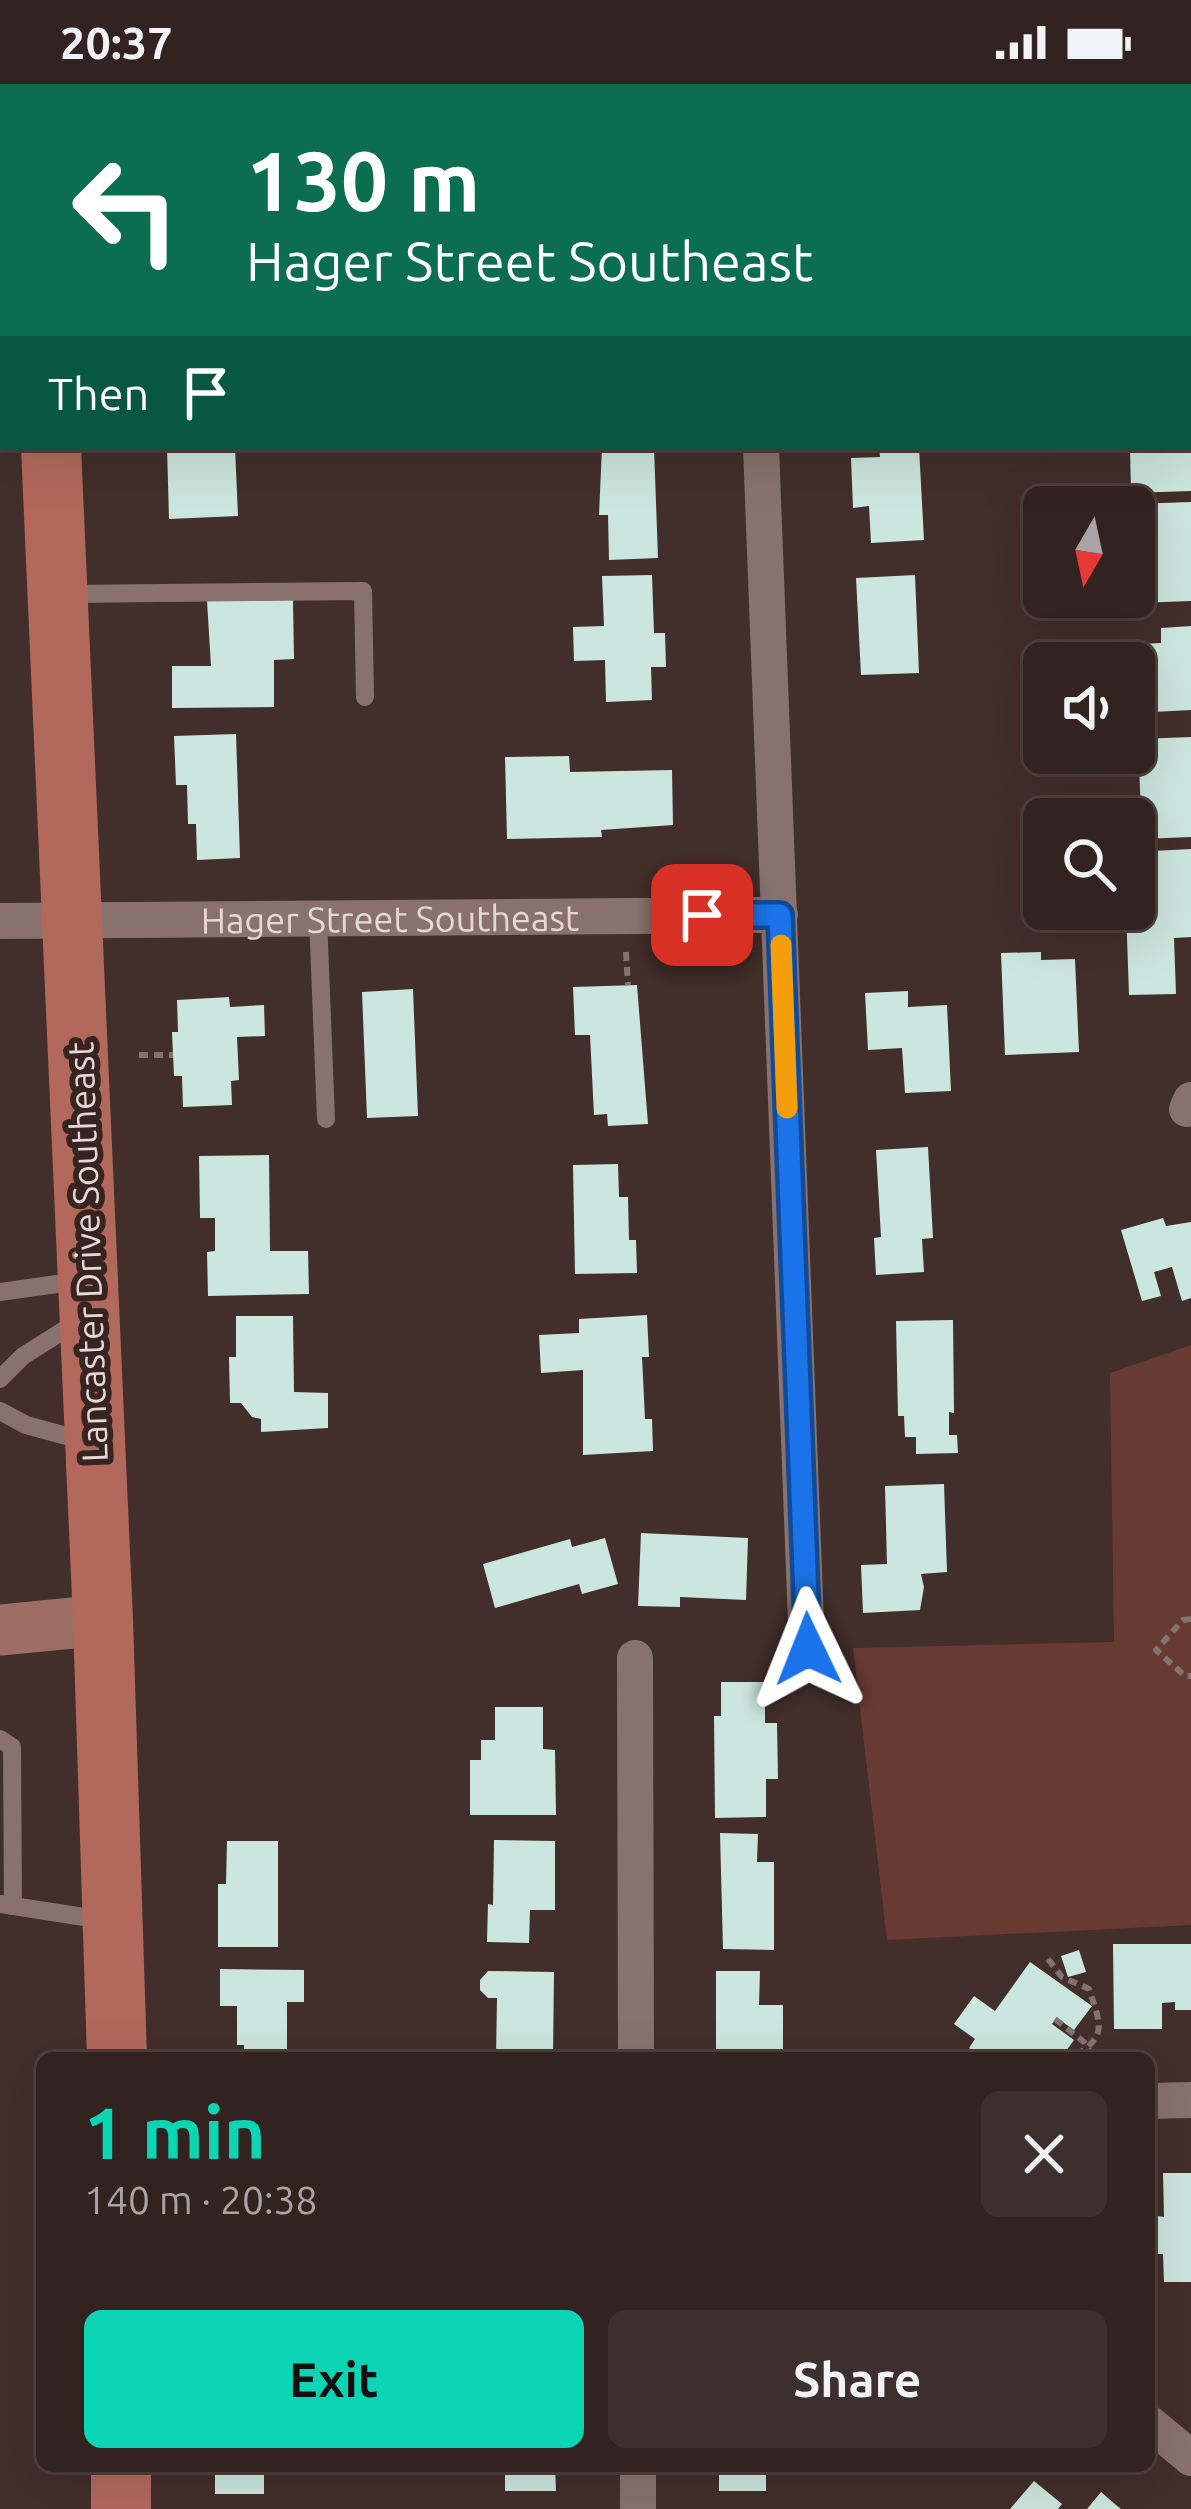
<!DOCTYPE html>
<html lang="en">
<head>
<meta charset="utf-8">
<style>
  :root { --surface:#322220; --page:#3d2f2d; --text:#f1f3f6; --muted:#a8a4a5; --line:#4d3f3e; --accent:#0bd5b5 }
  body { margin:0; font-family:Ubuntu,sans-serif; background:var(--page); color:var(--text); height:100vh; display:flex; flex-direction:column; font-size:45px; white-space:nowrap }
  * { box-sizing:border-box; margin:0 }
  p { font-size:39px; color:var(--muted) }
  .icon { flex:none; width:66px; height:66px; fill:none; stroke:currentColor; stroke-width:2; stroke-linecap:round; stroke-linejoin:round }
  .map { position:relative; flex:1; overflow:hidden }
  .drawer { position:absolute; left:36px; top:1968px; width:1119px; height:420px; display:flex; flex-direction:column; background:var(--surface); border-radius:18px; box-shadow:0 12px 48px #0002,0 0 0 3px var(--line) }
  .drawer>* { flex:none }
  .banner { position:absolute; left:0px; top:0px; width:1191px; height:366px; box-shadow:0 12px 48px #0002,0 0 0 3px var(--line); background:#0b6e4f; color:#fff; overflow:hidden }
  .needle { width:78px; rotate:189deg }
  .fabs { position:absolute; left:1023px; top:402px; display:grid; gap:24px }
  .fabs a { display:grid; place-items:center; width:132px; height:132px; border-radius:18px; background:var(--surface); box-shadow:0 12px 48px #0002,0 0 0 3px var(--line); font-size:60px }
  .pin { position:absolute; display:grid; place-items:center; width:102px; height:102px; color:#fff; margin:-51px; border-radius:24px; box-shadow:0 6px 18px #0006 }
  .me { position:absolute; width:132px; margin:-66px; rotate:358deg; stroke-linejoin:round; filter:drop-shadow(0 0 9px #0008) }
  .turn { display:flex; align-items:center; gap:42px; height:252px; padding:0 48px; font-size:54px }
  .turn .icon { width:156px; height:156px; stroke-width:2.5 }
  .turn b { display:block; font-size:84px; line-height:102px }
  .then { display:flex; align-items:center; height:114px; padding:0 48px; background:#0003; gap:24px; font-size:45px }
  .round { display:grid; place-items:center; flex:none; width:126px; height:126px; border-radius:18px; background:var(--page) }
  .overview { display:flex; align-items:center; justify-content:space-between; height:204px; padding:0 48px }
  h1 { font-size:72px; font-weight:600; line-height:90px; color:var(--accent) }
  .cta { display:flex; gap:24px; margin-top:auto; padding:24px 48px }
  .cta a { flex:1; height:138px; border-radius:18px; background:var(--accent); color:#111; font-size:48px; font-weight:600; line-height:138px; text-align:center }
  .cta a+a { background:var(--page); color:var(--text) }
  .status { display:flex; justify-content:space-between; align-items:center; height:84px; padding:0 60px; background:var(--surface); direction:ltr }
  .status svg { height:33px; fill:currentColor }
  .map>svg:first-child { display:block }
  .green { fill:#683b32 }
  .building { fill:#cbe6de }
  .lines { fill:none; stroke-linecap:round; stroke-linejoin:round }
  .path { stroke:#84726f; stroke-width:6; stroke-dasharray:9 6; stroke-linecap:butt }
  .lane { stroke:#89726d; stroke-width:18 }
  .street { stroke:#89726d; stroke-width:36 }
  .secondary { stroke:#9e6e65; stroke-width:51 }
  .primary { stroke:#b2695c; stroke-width:60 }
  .route-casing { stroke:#114b97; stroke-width:30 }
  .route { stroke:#1a73e8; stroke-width:21 }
  .slow { stroke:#f59e0b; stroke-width:21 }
  .labels { text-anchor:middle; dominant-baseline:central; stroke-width:12; stroke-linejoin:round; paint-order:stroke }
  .street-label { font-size:36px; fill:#e5d8d5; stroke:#372421 }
</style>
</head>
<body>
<div class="status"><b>20:37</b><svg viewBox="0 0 49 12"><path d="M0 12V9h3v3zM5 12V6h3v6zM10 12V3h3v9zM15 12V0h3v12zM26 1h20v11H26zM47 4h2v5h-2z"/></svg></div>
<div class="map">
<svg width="1191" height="2425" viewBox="0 0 1191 2425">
  <rect width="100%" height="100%" fill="#422e2a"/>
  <polygon class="green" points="1191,1261 1191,1841 887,1856 853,1564 1114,1558 1110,1289"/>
  <g class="building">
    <polygon points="167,363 235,363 238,432 169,435"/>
    <polygon points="602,363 654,363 658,474 609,476 608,431 599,431"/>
    <polygon points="879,363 919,363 924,456 871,459 869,422 853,424 851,374 880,373"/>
    <polygon points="1130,363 1191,363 1191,407 1131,409"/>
    <polygon points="1191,418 1191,517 1137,519 1134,420"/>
    <polygon points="652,491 654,549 665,549 666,583 651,583 652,616 606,618 605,576 574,577 573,543 604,542 602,492"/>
    <polygon points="915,491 919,589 861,591 856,494"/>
    <polygon points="293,516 294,575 274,576 274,623 172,624 172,582 211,582 207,517"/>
    <polygon points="1191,542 1191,626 1134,629 1134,579 1125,579 1123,561 1161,559 1161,544"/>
    <polygon points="236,650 240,774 197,776 196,740 188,740 187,701 176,701 174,652"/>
    <polygon points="1191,653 1191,753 1142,755 1138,655"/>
    <polygon points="569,672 570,688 672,686 673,741 601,746 602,753 507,755 505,673"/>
    <polygon points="1191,765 1191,853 1174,854 1176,910 1129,911 1126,825 1134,825 1134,768"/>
    <polygon points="1041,868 1041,876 1075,875 1079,968 1005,971 1001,869"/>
    <polygon points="637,901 648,1040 608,1042 607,1030 594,1031 590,951 575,951 573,903"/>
    <polygon points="413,905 418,1032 367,1034 362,908"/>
    <polygon points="908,907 908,923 947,921 951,1007 905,1009 902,964 868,966 865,909"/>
    <polygon points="229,913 230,923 264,921 265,952 237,953 239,996 231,997 232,1021 183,1023 182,992 174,992 172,948 178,948 177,916"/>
    <polygon points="928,1063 933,1154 922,1155 924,1188 876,1191 874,1154 881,1153 876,1066"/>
    <polygon points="269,1071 270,1167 308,1167 309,1210 208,1212 207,1168 215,1167 215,1134 200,1134 199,1072"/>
    <polygon points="618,1080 619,1113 628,1113 629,1156 636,1156 637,1189 575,1190 573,1081"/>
    <polygon points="1163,1134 1166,1142 1191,1138 1191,1214 1182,1217 1172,1183 1154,1188 1161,1212 1142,1217 1121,1146"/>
    <polygon points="647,1231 649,1273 642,1273 645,1335 652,1335 653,1367 583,1371 583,1286 541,1289 539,1251 579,1249 579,1235"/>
    <polygon points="236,1232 293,1232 294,1308 328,1309 328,1344 261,1348 261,1335 252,1333 241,1319 230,1319 229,1273 236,1273"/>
    <polygon points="953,1236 954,1329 949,1328 949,1351 957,1351 958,1369 916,1370 916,1353 905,1353 904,1332 898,1332 896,1237"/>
    <polygon points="944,1400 947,1488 921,1490 924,1503 920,1526 863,1529 861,1481 887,1480 885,1402"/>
    <polygon points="641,1449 748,1454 746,1516 680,1513 680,1523 638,1522"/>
    <polygon points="605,1454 618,1500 582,1510 579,1500 495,1524 483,1480 570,1455 572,1463"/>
    <polygon points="721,1598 765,1598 765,1639 777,1639 778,1695 766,1695 766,1733 715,1734 714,1632 721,1632"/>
    <polygon points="495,1623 543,1623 543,1665 555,1666 556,1731 470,1731 470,1676 481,1676 481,1656 495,1656"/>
    <polygon points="720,1749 758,1750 757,1778 774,1778 774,1866 723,1865"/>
    <polygon points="494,1756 555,1757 555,1826 530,1826 529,1859 487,1858 488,1820 493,1821"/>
    <polygon points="227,1757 278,1757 278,1863 218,1863 218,1800 226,1800"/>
    <polygon points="1113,1860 1191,1860 1191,1926 1175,1926 1175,1918 1162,1919 1162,1945 1114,1945"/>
    <polygon points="1079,1866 1086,1888 1068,1893 1061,1872"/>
    <polygon points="1030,1878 1092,1922 1074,1946 1057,1934 1052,1940 1074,1956 1061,1974 983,1974 969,1964 975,1955 954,1940 974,1912 995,1927"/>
    <polygon points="220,1885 304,1886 304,1918 287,1918 287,1974 244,1974 244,1961 237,1961 237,1922 220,1922"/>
    <polygon points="488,1887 554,1888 553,1974 496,1974 497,1914 488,1914 480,1906 480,1896"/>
    <polygon points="716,1887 760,1887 759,1921 783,1921 783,1974 716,1974"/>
    <polygon points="1163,2089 1191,2089 1191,2198 1164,2198 1163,2170 1158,2170 1158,2132 1164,2133"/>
    <rect x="215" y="2382" width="49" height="28"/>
    <polygon points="505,2382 555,2382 556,2407 505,2407"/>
    <rect x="719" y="2382" width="47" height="25"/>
    <polygon points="1034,2397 1062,2420 1058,2425 1010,2425"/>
    <polygon points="1101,2408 1116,2421 1121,2425 1087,2425"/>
  </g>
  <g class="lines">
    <g class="path">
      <polyline points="626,868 628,901"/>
      <polyline points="139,971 173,971"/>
      <polyline points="1191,1535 1183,1536 1156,1566 1185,1592 1191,1592"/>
      <path d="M1048,1875L1062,1893L1089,1905C1101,1942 1108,1952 1072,1974"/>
      <polyline points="1055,1935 1084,1958 1094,1974"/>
      <polyline points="1149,2165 1158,2165"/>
    </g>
    <g class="lane">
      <polyline points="326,0 327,3"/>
      <polyline points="66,510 363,507 365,613"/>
      <polyline points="318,834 326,1035"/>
      <polyline points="0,1208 78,1197"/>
      <polyline points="0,1295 23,1272 80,1236"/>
      <polyline points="0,1327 26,1341 85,1357"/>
      <polyline points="0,1655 12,1663 13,1822"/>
      <polyline points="0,1820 103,1836"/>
    </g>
    <g class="street">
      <polyline points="744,0 744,3"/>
      <polyline points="1188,114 1191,114"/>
      <polyline points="0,135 3,135"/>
      <polyline points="761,363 807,1565"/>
      <path id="s1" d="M0,837L780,831"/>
      <polyline points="1187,1025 1191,1016"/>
      <polyline points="635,1574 636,1974"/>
      <polyline points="1149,2017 1191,2016"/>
      <polyline points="1149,2339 1191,2374"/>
      <polyline points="638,2382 638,2425"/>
    </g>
    <polyline class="secondary" points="0,1546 103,1536"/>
    <g class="primary">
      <polyline points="34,0 35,3"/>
      <polyline points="51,363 103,1536 117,1974"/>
      <polyline points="121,2382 121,2425"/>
    </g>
  </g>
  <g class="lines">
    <defs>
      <polyline id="route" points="702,831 780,831 808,1565"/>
    </defs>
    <use href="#route" class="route-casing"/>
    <use href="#route" class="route"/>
    <polyline class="slow" points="781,861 787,1024"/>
  </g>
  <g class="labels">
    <g class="street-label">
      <text stroke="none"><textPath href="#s1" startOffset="390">Hager Street Southeast</textPath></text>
      <text transform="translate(87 1168) rotate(-92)">Lancaster Drive Southeast</text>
    </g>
  </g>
</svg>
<div class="fabs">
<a><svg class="needle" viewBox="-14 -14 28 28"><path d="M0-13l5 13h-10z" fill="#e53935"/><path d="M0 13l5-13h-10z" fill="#a8a4a5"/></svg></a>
<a><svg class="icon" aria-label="sound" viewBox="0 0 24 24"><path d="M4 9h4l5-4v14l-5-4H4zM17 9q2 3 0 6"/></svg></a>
<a><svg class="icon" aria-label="search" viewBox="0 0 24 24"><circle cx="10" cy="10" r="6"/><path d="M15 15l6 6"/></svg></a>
</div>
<div class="pin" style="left:702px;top:831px;background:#d93025"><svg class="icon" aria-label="arrive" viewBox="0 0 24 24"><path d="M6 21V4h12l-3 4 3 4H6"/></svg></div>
<svg class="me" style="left:808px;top:1565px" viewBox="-20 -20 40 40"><path d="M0-17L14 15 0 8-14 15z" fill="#1a73e8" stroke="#fff" stroke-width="4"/></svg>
<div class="banner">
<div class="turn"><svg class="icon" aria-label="left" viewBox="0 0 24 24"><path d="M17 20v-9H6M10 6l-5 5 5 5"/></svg><div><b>130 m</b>Hager Street Southeast</div></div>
<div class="then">Then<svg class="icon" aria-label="arrive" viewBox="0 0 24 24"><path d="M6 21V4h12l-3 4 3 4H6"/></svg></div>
</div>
<section class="drawer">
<div class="overview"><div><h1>1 min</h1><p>140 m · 20:38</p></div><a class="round"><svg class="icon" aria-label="close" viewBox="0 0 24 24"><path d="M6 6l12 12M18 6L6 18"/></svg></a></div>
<div class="cta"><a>Exit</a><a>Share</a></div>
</section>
</div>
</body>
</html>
